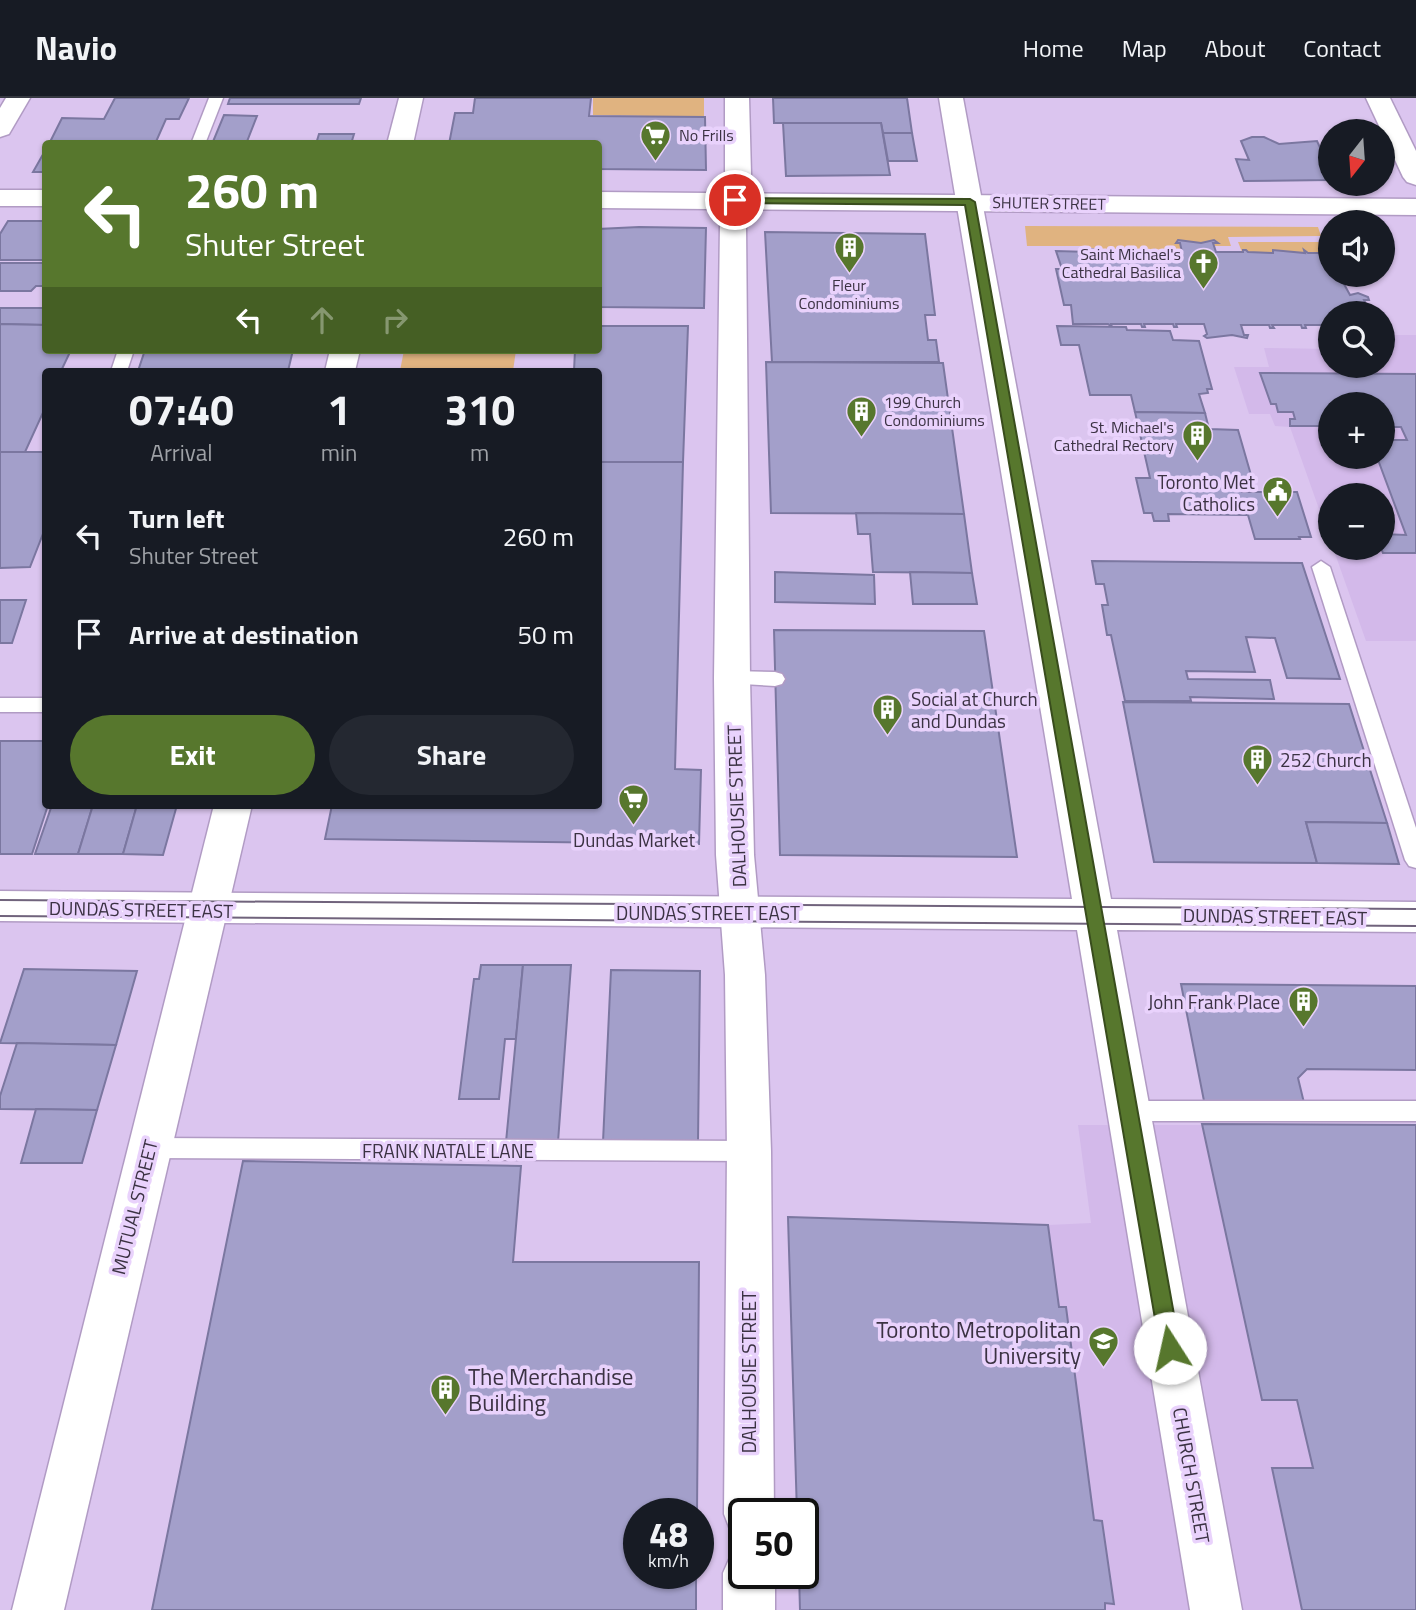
<!DOCTYPE html>
<html lang="en">
<head>
<meta charset="utf-8">
<style>
  :root { --surface:#171b24; --page:#242831; --text:#f1f3f6; --muted:#9ea1a6; --line:#363941; --accent:#57772d }
  body { margin:0; font-family:"Titillium Web",sans-serif; background:var(--page); color:var(--text); height:100vh; display:flex; flex-direction:column; font-size:26px; white-space:nowrap }
  * { box-sizing:border-box; margin:0 }
  p { font-size:23px; color:var(--muted) }
  .icon { flex:none; width:38px; height:38px; fill:none; stroke:currentColor; stroke-width:2; stroke-linecap:round; stroke-linejoin:round }
  .map { position:relative; flex:1; overflow:hidden }
  .panel { position:absolute; left:42px; top:270px; width:560px; height:441px; display:flex; flex-direction:column; background:var(--surface); border-radius:7px; box-shadow:0 2px 5px #0004 }
  .panel>* { flex:none }
  .hud { position:absolute; left:42px; top:42px; width:560px; height:214px; border-radius:7px; box-shadow:0 2px 5px #0004; background:#57772d; color:#fff; overflow:hidden }
  .needle { width:46px; rotate:197deg }
  .fabs { position:absolute; left:1318px; top:21px; display:grid; gap:14px }
  .fabs a { display:grid; place-items:center; width:77px; height:77px; border-radius:50%; background:var(--surface); box-shadow:0 2px 5px #0004; font-size:35px }
  .speed { position:absolute; left:623px; top:1400px; display:flex; gap:14px; font-size:35px; font-weight:700; text-align:center }
  .speed>* { display:grid; place-content:center; width:91px; height:91px; border-radius:50%; background:var(--surface); box-shadow:0 2px 5px #0004; line-height:1 }
  .speed small { font-size:18px; font-weight:400 }
  .speed .limit { border:4px solid #111; border-radius:10px; background:#fff; color:#111 }
  .pin { position:absolute; display:grid; place-items:center; width:60px; height:60px; color:#fff; margin:-30px; border:4px solid #fff; border-radius:50%; box-shadow:0 2px 7px #0007 }
  .me { position:absolute; width:77px; margin:-38px; rotate:350deg; stroke-linejoin:round; filter:drop-shadow(0 0 5px #0008) }
  .turn { display:flex; align-items:center; gap:24px; height:147px; padding:0 28px; font-size:32px }
  .turn .icon { width:91px; height:91px; stroke-width:2.5 }
  .turn b { display:block; font-size:49px; line-height:60px }
  .lanes { display:flex; align-items:center; height:66px; padding:0 28px; background:#0003; justify-content:center; gap:35px; direction:ltr }
  .lanes .off { opacity:.35 }
  .eta { display:flex; justify-content:space-evenly; align-items:center; height:119px; text-align:center }
  .eta b { font-size:42px; font-weight:700; line-height:49px }
  .button { display:flex; gap:14px; margin-top:auto; padding:14px 28px }
  .button a { flex:1; height:80px; border-radius:42px; background:var(--accent); color:#fff; font-size:28px; font-weight:700; line-height:80px; text-align:center }
  .button a+a { background:var(--page); color:var(--text) }
  ul { padding:0; list-style:none }
  li { display:flex; align-items:center; gap:21px; height:98px; padding:0 28px }
  li div { flex:1 }
  li b { display:block; font-size:26px }
  li em { font-style:normal }
  header { display:flex; align-items:center; gap:42px; box-sizing:border-box; height:98px; padding:0 35px; background:var(--surface); border-bottom:2px solid var(--line) }
  header strong { font-size:33px }
  nav { display:flex; gap:38px; margin-inline-start:auto; font-size:24px }
  .map>svg:first-child { display:block }
  .built { fill:#d3b9ea; fill-rule:evenodd }
  .green { fill:#e0b380 }
  .building { fill:#a39fca; stroke:#7b77a0; stroke-width:2 }
  .lines { fill:none; stroke-linecap:round; stroke-linejoin:round }
  .service-casing { stroke:#b19bc4; stroke-width:3 }
  .minor-casing { stroke:#b19bc4; stroke-width:3 }
  .tertiary-casing { stroke:#b19bc4; stroke-width:3 }
  .secondary-casing { stroke:#b19bc4; stroke-width:3 }
  .service { fill:#fff; fill-rule:evenodd }
  .minor { fill:#fff; fill-rule:evenodd }
  .tertiary { fill:#fff; fill-rule:evenodd }
  .secondary { fill:#fff; fill-rule:evenodd }
  .tram { stroke:#70637c; stroke-width:2 }
  .route { fill:#57772d; stroke:#394d1d; stroke-width:2 }
  .labels { text-anchor:middle; dominant-baseline:central; stroke-width:7; stroke-linejoin:round; paint-order:stroke }
  .far-poi-label { font-size:16px; fill:#3b3243; stroke:#e9d2fc; text-anchor:start }
  .far-street-label { font-size:16px; fill:#3b3243; stroke:#e9d2fc }
  .poi-label { font-size:19px; fill:#3b3243; stroke:#e9d2fc; text-anchor:end }
  .street-label { font-size:19px; fill:#3b3243; stroke:#e9d2fc }
  .near-poi-label { font-size:23px; fill:#3b3243; stroke:#e9d2fc; text-anchor:end }
</style>
</head>
<body>
<header>
<strong>Navio</strong>
<nav><a>Home</a><a>Map</a><a>About</a><a>Contact</a></nav>
</header>
<div class="map">
<svg width="1416" height="1512" viewBox="0 0 1416 1512">
  <rect width="100%" height="100%" fill="#dbc5ef"/>
  <g class="built">
    <path d="M1383,237H1416V543H1366L1333,450H1382V397H1330V442L1290,329L1275,328L1270,316H1249L1234,269H1269L1264,250L1330,251V268H1382ZM1330,306H1382V359H1330Z"/>
    <polygon points="1078,1027 1416,1027 1416,1512 800,1512 799,1475 803,1475 803,1416 797,1416 788,1119 1048,1127 1091,1125"/>
  </g>
  <g class="green">
    <polygon points="593,0 704,0 704,19 593,17"/>
    <polygon points="1025,128 1318,129 1321,138 1228,139 1231,148 1215,148 1213,145 1217,145 1214,142 1201,145 1178,142 1176,145 1180,145 1182,154 1155,154 1154,152 1152,154 1124,154 1123,151 1121,154 1084,154 1082,148 1027,148"/>
    <polygon points="1238,144 1318,144 1325,146 1328,155 1308,155 1304,152 1305,155 1278,155 1273,152 1273,155 1248,154 1246,152 1242,154"/>
    <polygon points="404,252 516,252 513,273 400,273"/>
  </g>
  <g class="building">
    <polygon points="115,0 189,0 179,21 166,21 155,46 49,46 62,20 104,21"/>
    <polygon points="230,0 361,0 359,6 228,6"/>
    <polygon points="475,0 591,0 589,18 705,19 706,72 598,71 598,46 449,46 455,15 473,15"/>
    <polygon points="773,0 907,0 912,35 883,35 881,25 774,25"/>
    <polygon points="224,17 257,18 246,46 212,46"/>
    <polygon points="783,25 881,25 890,77 786,78"/>
    <polygon points="883,35 912,35 917,63 888,63"/>
    <polygon points="319,36 354,36 351,46 316,46"/>
    <polygon points="1252,39 1264,39 1279,46 1317,43 1323,56 1330,56 1330,75 1325,75 1328,82 1244,83 1236,61 1249,62 1241,43"/>
    <polygon points="46,51 46,74 33,74"/>
    <polygon points="8,123 46,123 46,162 0,162 0,136"/>
    <polygon points="639,129 706,130 704,210 598,209 598,131"/>
    <polygon points="765,134 925,136 935,217 925,217 928,242 936,242 939,264 772,264"/>
    <polygon points="1178,142 1201,145 1214,142 1218,145 1213,145 1216,154 1243,154 1243,152 1246,152 1248,154 1273,155 1273,152 1305,155 1304,152 1308,155 1330,155 1330,177 1359,179 1361,182 1356,182 1354,186 1344,186 1350,197 1358,195 1368,199 1369,202 1364,202 1367,208 1372,208 1373,211 1361,211 1361,215 1330,215 1330,227 1305,227 1306,230 1302,230 1301,227 1272,227 1274,230 1270,230 1269,227 1241,227 1244,237 1248,237 1247,240 1232,237 1207,240 1204,238 1207,236 1204,226 1176,226 1177,229 1174,229 1173,226 1144,226 1145,229 1142,229 1141,226 1111,226 1112,229 1108,226 1073,226 1071,207 1064,207 1056,171 1062,171 1056,153 1090,154 1090,151 1093,151 1094,154 1121,154 1121,152 1124,151 1124,154 1152,154 1154,152 1155,154 1182,154 1180,145 1176,145"/>
    <polygon points="0,165 46,165 46,188 36,188 31,193 0,193"/>
    <polygon points="0,210 46,210 46,227 0,226"/>
    <polygon points="0,226 46,227 46,252 71,252 61,273 46,273 46,308 25,354 0,354"/>
    <polygon points="598,228 688,228 683,364 598,364 598,273 574,273 575,252 598,252"/>
    <polygon points="1057,228 1126,229 1127,232 1170,233 1173,242 1199,243 1212,291 1207,291 1208,295 1199,296 1205,315 1135,314 1131,297 1090,297 1079,247 1061,247"/>
    <polygon points="145,252 293,252 288,273 138,273"/>
    <polygon points="766,264 943,265 964,416 771,415"/>
    <polygon points="1260,275 1416,276 1416,455 1383,455 1381,450 1382,436 1406,437 1377,359 1382,359 1382,342 1407,342 1401,329 1382,329 1382,306 1330,306 1330,328 1290,328 1290,321 1295,321 1293,314 1278,314 1276,306 1271,306"/>
    <polygon points="1135,314 1205,315 1209,331 1238,332 1253,384 1248,384 1249,388 1240,388 1242,394 1297,394 1311,439 1299,439 1300,441 1255,441 1248,417 1168,416 1169,423 1154,423 1152,415 1144,415 1136,380 1150,380"/>
    <polygon points="0,354 46,354 46,428 30,469 0,470"/>
    <polygon points="598,364 683,364 675,671 701,672 699,746 325,741 332,707 598,707"/>
    <polygon points="856,415 964,416 972,475 873,474 870,436 858,436"/>
    <polygon points="1092,463 1302,465 1340,581 1287,580 1275,540 1246,539 1255,574 1186,573 1188,581 1270,582 1274,601 1190,599 1191,603 1125,603 1111,537 1107,537 1102,507 1108,507 1104,486 1096,486"/>
    <polygon points="775,474 874,477 875,506 775,504"/>
    <polygon points="910,474 972,475 977,506 913,506"/>
    <polygon points="0,502 26,502 12,545 0,545"/>
    <polygon points="774,532 984,533 1017,759 780,757"/>
    <polygon points="1123,604 1349,606 1387,725 1306,724 1317,765 1154,764"/>
    <polygon points="0,643 46,643 46,707 48,707 32,756 0,756"/>
    <polygon points="52,707 93,707 78,756 35,756"/>
    <polygon points="93,707 137,707 123,756 78,756"/>
    <polygon points="137,707 177,707 163,757 123,756"/>
    <polygon points="1306,724 1387,725 1399,766 1317,765"/>
    <polygon points="481,867 523,867 516,941 505,941 499,1001 459,1001 474,881 479,881"/>
    <polygon points="523,867 571,867 558,1044 506,1044"/>
    <polygon points="24,871 137,873 116,947 0,945"/>
    <polygon points="611,872 700,873 698,1044 603,1044"/>
    <polygon points="1181,886 1416,888 1416,972 1307,971 1298,980 1305,1009 1205,1008"/>
    <polygon points="17,945 116,947 97,1012 0,1011 0,998"/>
    <polygon points="36,1011 97,1012 82,1065 21,1065"/>
    <polygon points="1202,1026 1416,1027 1416,1512 1302,1512 1272,1370 1313,1370 1297,1302 1262,1302"/>
    <polygon points="243,1063 521,1068 513,1164 699,1164 697,1416 639,1416 639,1475 696,1475 696,1512 152,1512"/>
    <polygon points="788,1119 1048,1127 1059,1209 1066,1209 1094,1422 1102,1423 1114,1506 1105,1505 1105,1512 800,1512 799,1475 803,1475 803,1416 797,1416"/>
  </g>
  <g class="lines">
    <defs>
      <g id="service">
        <polygon points="209,0 223,0 205,46 191,46"/>
        <polygon points="118,252 134,252 127,273 111,273"/>
        <polygon points="1321,463 1330,469 1416,730 1416,770 1409,768 1405,762 1312,469"/>
        <polygon points="732,573 775,574 782,576 785,581 782,586 775,588 725,585 722,580 725,575"/>
        <rect x="0" y="600" width="46" height="14"/>
        <polygon points="1128,1003 1416,1003 1416,1023 1128,1023 1120,1020 1116,1013 1120,1006"/>
        <polygon points="148,1040 749,1043 757,1046 761,1053 757,1060 749,1063 148,1060 140,1057 136,1050 140,1043"/>
      </g>
      <g id="minor">
        <polygon points="399,0 423,0 413,46 387,46"/>
        <polygon points="725,0 749,0 751,76 746,126 750,580 754,757 765,877 771,1053 774,1416 744,1416 744,1439 731,1434 724,1416 727,1053 725,877 716,757 714,580 720,126 725,76"/>
        <polygon points="1366,0 1390,0 1416,53 1416,87 1407,84 1403,79"/>
        <polygon points="330,252 360,252 355,273 325,273"/>
        <polygon points="214,707 252,707 64,1512 12,1512"/>
        <polygon points="744,1451 744,1475 775,1475 775,1512 723,1512 723,1475 731,1457"/>
      </g>
      <g id="tertiary">
        <rect x="0" y="92" width="46" height="16"/>
        <polygon points="598,94 1416,101 1416,117 598,110"/>
      </g>
      <g id="secondary">
        <polygon points="6,0 30,0 9,36 0,39 0,10"/>
        <polygon points="939,0 963,0 1111,801 1416,804 1416,834 1117,832 1242,1512 1190,1512 1077,832 0,823 0,793 1072,801"/>
      </g>
    </defs>
    <use href="#service" class="service-casing"/>
    <use href="#minor" class="minor-casing"/>
    <use href="#tertiary" class="tertiary-casing"/>
    <use href="#secondary" class="secondary-casing"/>
    <use href="#service" class="service"/>
    <use href="#minor" class="minor"/>
    <use href="#tertiary" class="tertiary"/>
    <use href="#secondary" class="secondary"/>
    <g class="tram">
      <polyline points="0,802 1416,811"/>
      <polyline points="0,818 1416,828"/>
    </g>
  </g>
  <polygon class="route" points="731,100 970,101 975,104 1180,1250 1177,1256 1170,1259 1163,1256 1160,1250 965,107 735,105 729,102"/>
  <defs>
    <symbol id="supermarket-pin" viewBox="-11 -11 22 30"><path d="M0 17L-7.5 6A9.5 9.5 0 1 1 7.5 6Z" fill="#57772d" stroke="#e9d2fc"/><path d="M-6-5.5h2.5l.6 2H6L4.5 2H-2.5L-4.4-4H-6ZM-1.5 3.2a1.3 1.3 0 1 0 .1 0ZM3 3.2a1.3 1.3 0 1 0 .1 0Z" fill="#fff"/></symbol>
    <symbol id="building-pin" viewBox="-11 -11 22 30"><path d="M0 17L-7.5 6A9.5 9.5 0 1 1 7.5 6Z" fill="#57772d" stroke="#e9d2fc"/><path d="M-4-6H4V6H1V3H-1V6H-4ZM-2.5-4.3h1.7v1.8h-1.7ZM.8-4.3h1.7v1.8H.8ZM-2.5-1h1.7V.8h-1.7ZM.8-1h1.7V.8H.8Z" fill="#fff"/></symbol>
    <symbol id="church-pin" viewBox="-11 -11 22 30"><path d="M0 17L-7.5 6A9.5 9.5 0 1 1 7.5 6Z" fill="#57772d" stroke="#e9d2fc"/><path d="M-1.2-6h2.4v3.5h3.3v2.4h-3.3V6h-2.4V-.1h-3.3v-2.4h3.3Z" fill="#fff"/></symbol>
    <symbol id="civic-pin" viewBox="-11 -11 22 30"><path d="M0 17L-7.5 6A9.5 9.5 0 1 1 7.5 6Z" fill="#57772d" stroke="#e9d2fc"/><path d="M-.6-6.5H3V-4.5H.6V-3L4-1V1h2V6H-6V1h2V-1L-.6-3ZM-1.2 2.5V6h2.4V2.5Z" fill="#fff"/></symbol>
    <symbol id="university-pin" viewBox="-11 -11 22 30"><path d="M0 17L-7.5 6A9.5 9.5 0 1 1 7.5 6Z" fill="#57772d" stroke="#e9d2fc"/><path d="M0-5L7-2L0 1L-7-2ZM-4 1L0 2.5L4 1V4Q0 6-4 4Z" fill="#fff"/></symbol>
  </defs>
  <g fill-rule="evenodd">
    <use href="#supermarket-pin" x="638" y="20" width="35" height="47"/>
    <use href="#building-pin" x="832" y="132" width="35" height="47"/>
    <use href="#church-pin" x="1186" y="148" width="35" height="47"/>
    <use href="#building-pin" x="844" y="296" width="35" height="47"/>
    <use href="#building-pin" x="1180" y="320" width="35" height="47"/>
    <use href="#civic-pin" x="1260" y="376" width="35" height="47"/>
    <use href="#building-pin" x="870" y="594" width="35" height="47"/>
    <use href="#building-pin" x="1240" y="644" width="35" height="47"/>
    <use href="#supermarket-pin" x="616" y="684" width="35" height="47"/>
    <use href="#building-pin" x="1286" y="886" width="35" height="47"/>
    <use href="#university-pin" x="1086" y="1226" width="35" height="47"/>
    <use href="#building-pin" x="428" y="1274" width="35" height="47"/>
  </g>
  <g class="labels">
    <g class="far-poi-label">
      <text x="679" y="37">No Frills</text>
      <text x="1181" y="156" text-anchor="end">Saint Michael's<tspan x="1181" dy="18">Cathedral Basilica</tspan></text>
      <text x="849" y="187" text-anchor="middle">Fleur<tspan x="849" dy="18">Condominiums</tspan></text>
      <text x="884" y="304">199 Church<tspan x="884" dy="18">Condominiums</tspan></text>
      <text x="1174" y="329" text-anchor="end">St. Michael's<tspan x="1174" dy="18">Cathedral Rectory</tspan></text>
    </g>
    <g class="far-street-label">
      <text transform="translate(1049 105) rotate(1)">SHUTER STREET</text>
    </g>
    <g class="poi-label">
      <text x="1255" y="383">Toronto Met<tspan x="1255" dy="22">Catholics</tspan></text>
      <text x="911" y="600" text-anchor="start">Social at Church<tspan x="911" dy="22">and Dundas</tspan></text>
      <text x="1280" y="661" text-anchor="start">252 Church</text>
      <text x="634" y="741" text-anchor="middle">Dundas Market</text>
      <text x="1280" y="903">John Frank Place</text>
    </g>
    <g class="street-label">
      <text transform="translate(736 708) rotate(-92)">DALHOUSIE STREET</text>
      <text transform="translate(141 811) rotate(1)">DUNDAS STREET EAST</text>
      <text x="708" y="814">DUNDAS STREET EAST</text>
      <text transform="translate(1275 818) rotate(1)">DUNDAS STREET EAST</text>
      <text x="448" y="1052">FRANK NATALE LANE</text>
      <text transform="translate(134 1109) rotate(-76)">MUTUAL STREET</text>
      <text transform="translate(748 1274) rotate(-90)">DALHOUSIE STREET</text>
      <text transform="translate(1192 1377) rotate(80)">CHURCH STREET</text>
    </g>
    <g class="near-poi-label">
      <text x="1081" y="1231">Toronto Metropolitan<tspan x="1081" dy="26">University</tspan></text>
      <text x="468" y="1278" text-anchor="start">The Merchandise<tspan x="468" dy="26">Building</tspan></text>
    </g>
  </g>
</svg>
<div class="fabs">
<a><svg class="needle" viewBox="-14 -14 28 28"><path d="M0-13l5 13h-10z" fill="#e53935"/><path d="M0 13l5-13h-10z" fill="#9ea1a6"/></svg></a>
<a><svg class="icon" aria-label="sound" viewBox="0 0 24 24"><path d="M4 9h4l5-4v14l-5-4H4zM17 9q2 3 0 6"/></svg></a>
<a><svg class="icon" aria-label="search" viewBox="0 0 24 24"><circle cx="10" cy="10" r="6"/><path d="M15 15l6 6"/></svg></a>
<a>+</a>
<a>−</a>
</div>
<div class="speed"><div>48<small>km/h</small></div><div class="limit">50</div></div>
<div class="pin" style="left:735px;top:102px;background:#d93025"><svg class="icon" aria-label="arrive" viewBox="0 0 24 24"><path d="M6 21V4h12l-3 4 3 4H6"/></svg></div>
<svg class="me" style="left:1170px;top:1250px" viewBox="-20 -20 40 40"><circle r="19" fill="#fff"/><path d="M0-13L10 11 0 6-10 11z" fill="#57772d"/></svg>
<div class="hud">
<div class="turn"><svg class="icon" aria-label="left" viewBox="0 0 24 24"><path d="M17 20v-9H6M10 6l-5 5 5 5"/></svg><div><b>260 m</b>Shuter Street</div></div>
<div class="lanes"><svg class="icon" aria-label="left" viewBox="0 0 24 24"><path d="M17 20v-9H6M10 6l-5 5 5 5"/></svg><svg class="icon off" aria-label="ahead" viewBox="0 0 24 24"><path d="M12 20V5M6 11l6-6 6 6"/></svg><svg class="icon off" aria-label="right" viewBox="0 0 24 24"><path d="M7 20v-9h11M14 6l5 5-5 5"/></svg></div>
</div>
<section class="panel">
<div class="eta">
<div><b>07:40</b><p>Arrival</p></div>
<div><b>1</b><p>min</p></div>
<div><b>310</b><p>m</p></div>
</div>
<ul>
<li><svg class="icon" aria-label="left" viewBox="0 0 24 24"><path d="M17 20v-9H6M10 6l-5 5 5 5"/></svg><div><b>Turn left</b><p>Shuter Street</p></div><em>260 m</em></li>
<li><svg class="icon" aria-label="arrive" viewBox="0 0 24 24"><path d="M6 21V4h12l-3 4 3 4H6"/></svg><div><b>Arrive at destination</b></div><em>50 m</em></li>
</ul>
<div class="button"><a>Exit</a><a>Share</a></div>
</section>
</div>
</body>
</html>
